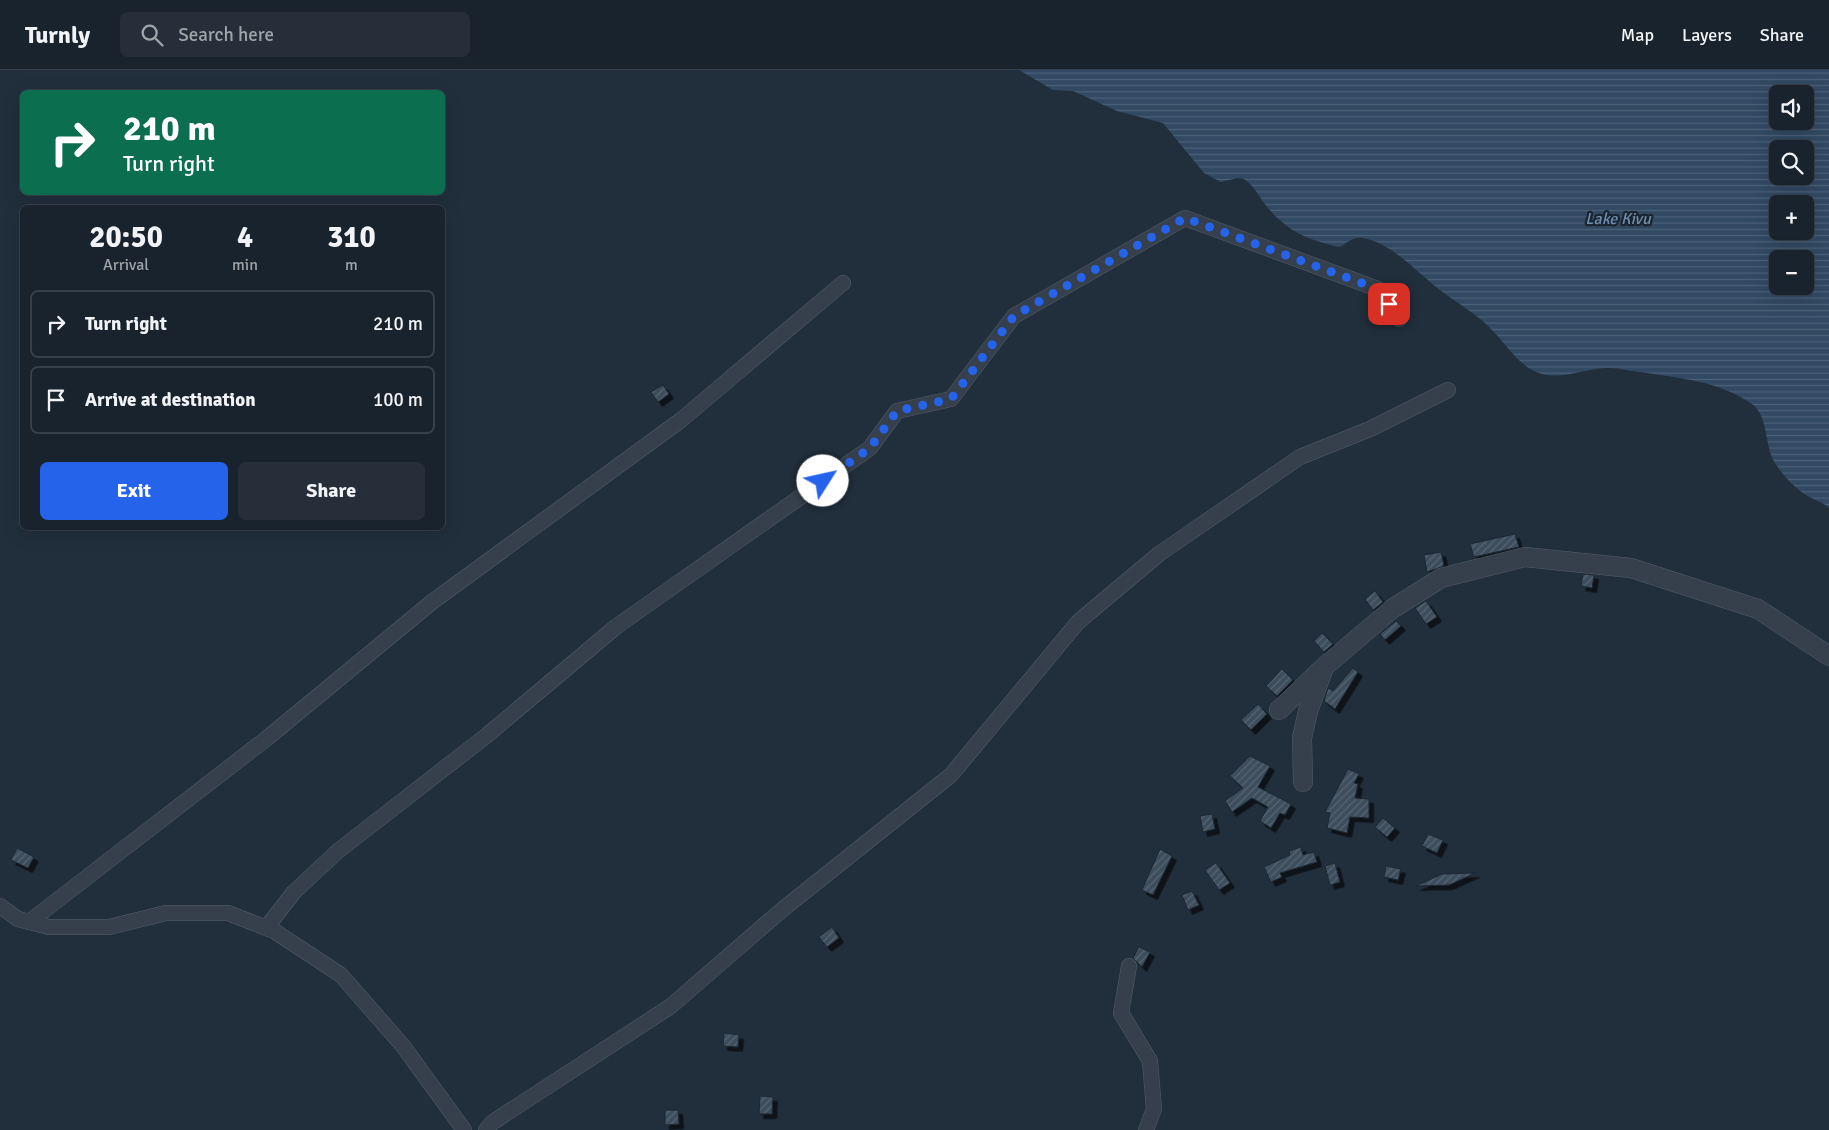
<!DOCTYPE html>
<html lang="en">
<head>
<meta charset="utf-8">
<style>
  :root { --surface:#19232d; --page:#262f39; --text:#f1f3f6; --muted:#9fa4aa; --line:#374049; --accent:#2563eb }
  body { margin:0; font-family:Signika,sans-serif; background:var(--page); color:var(--text); height:100vh; display:flex; flex-direction:column; font-size:19px; white-space:nowrap }
  * { box-sizing:border-box; margin:0 }
  p { font-size:16px; color:var(--muted) }
  .icon { flex:none; width:28px; height:28px; fill:none; stroke:currentColor; stroke-width:2; stroke-linecap:round; stroke-linejoin:round }
  .map { position:relative; flex:1; overflow:hidden }
  .drawer { position:absolute; left:20px; top:135px; width:425px; height:325px; display:flex; flex-direction:column; background:var(--surface); border-radius:8px; box-shadow:0 5px 20px #0002,0 0 0 1px var(--line) }
  .drawer>* { flex:none }
  .guide { position:absolute; left:20px; top:20px; width:425px; height:105px; border-radius:8px; box-shadow:0 5px 20px #0002,0 0 0 1px var(--line); background:#0b6e4f; color:#fff; overflow:hidden }
  .tools { position:absolute; left:1769px; top:15px; display:grid; gap:10px }
  .tools a { display:grid; place-items:center; width:45px; height:45px; border-radius:8px; background:var(--surface); box-shadow:0 5px 20px #0002,0 0 0 1px var(--line); font-size:25px }
  .pin { position:absolute; display:grid; place-items:center; width:42px; height:42px; color:#fff; margin:-21px; border-radius:10px; box-shadow:0 2px 8px #0006 }
  .me { position:absolute; width:55px; margin:-28px; rotate:55deg; stroke-linejoin:round; filter:drop-shadow(0 0 4px #0008) }
  .turn { display:flex; align-items:center; gap:18px; height:105px; padding:0 20px; font-size:22px }
  .turn .icon { width:65px; height:65px; stroke-width:2.5 }
  .turn b { display:block; font-size:35px; line-height:42px }
  .eta { display:flex; justify-content:space-evenly; align-items:center; height:85px; text-align:center }
  .eta b { font-size:30px; font-weight:700; line-height:35px }
  .action { display:flex; gap:10px; margin-top:auto; padding:10px 20px }
  .action a { flex:1; height:58px; border-radius:8px; background:var(--accent); color:#fff; font-size:20px; font-weight:700; line-height:58px; text-align:center }
  .action a+a { background:var(--page); color:var(--text) }
  ul { padding:0; list-style:none }
  li { display:flex; align-items:center; gap:15px; height:68px; margin:0 10px 8px; padding:0 10px; border:2px solid var(--line); border-radius:8px }
  li div { flex:1 }
  li b { display:block; font-size:19px }
  li em { font-style:normal }
  header { display:flex; align-items:center; gap:30px; box-sizing:border-box; height:70px; padding:0 25px; background:var(--surface); border-bottom:1px solid var(--line) }
  header strong { font-size:24px }
  nav { display:flex; gap:28px; margin-inline-start:auto; font-size:18px }
  .search { width:350px; height:45px; background:var(--page); display:flex; align-items:center; gap:12px; box-sizing:border-box; padding:0 18px; border-radius:8px; color:var(--muted); font-size:19px }
  .map>svg:first-child { display:block }
  .water { fill:url(#water-rules); fill-rule:evenodd }
  .building { fill:url(#building-hatch); stroke:#1c2733; filter:url(#shadow) }
  .lines { fill:none; stroke-linecap:round; stroke-linejoin:round }
  .minor-casing { stroke:#535e6a; stroke-width:16 }
  .tertiary-casing { stroke:#535e6a; stroke-width:20 }
  .minor { stroke:#35404c; stroke-width:15 }
  .tertiary { stroke:#35404c; stroke-width:19 }
  .route { stroke:#2563eb; stroke-width:9; stroke-dasharray:0 16.2 }
  .labels { text-anchor:middle; dominant-baseline:central; stroke-width:4.5; stroke-linejoin:round; paint-order:stroke }
  .water-label { font-size:16px; font-style:italic; fill:#6f8eae; stroke:#1a2531 }
</style>
</head>
<body>
<header>
<strong>Turnly</strong>
<div class="search"><svg class="icon" aria-label="search" viewBox="0 0 24 24"><circle cx="10" cy="10" r="6"/><path d="M15 15l6 6"/></svg>Search here</div>
<nav><a>Map</a><a>Layers</a><a>Share</a></nav>
</header>
<div class="map">
<svg width="1829" height="1060" viewBox="0 0 1829 1060">
  <defs>
    <pattern id="water-rules" width="6" height="5" patternUnits="userSpaceOnUse" patternTransform="scale(1.25)"><rect width="6" height="5" fill="#324963"/><path d="M0 2.5h6" fill="none" stroke="#4d6178"/></pattern>
    <pattern id="building-hatch" width="6" height="6" patternUnits="userSpaceOnUse" patternTransform="scale(1.25)"><rect width="6" height="6" fill="#3d4d5c"/><path d="M-1 1l2-2M0 6l6-6M5 7l2-2" fill="none" stroke="#566572"/></pattern>
    <filter id="shadow"><feDropShadow dx="4.5" dy="4.5" stdDeviation="0" flood-color="#0009"/></filter>
  </defs>
  <rect width="100%" height="100%" fill="#212f3c"/>
  <path class="water" d="M1019,0H1829V438C1821,431 1811,429 1803,423C1792,415 1782,404 1775,393C1764,375 1769,347 1752,334C1719,311 1679,308 1640,302C1630,301 1620,298 1610,298C1585,297 1556,314 1532,300C1515,290 1505,273 1492,260C1478,245 1460,235 1444,223C1420,206 1393,173 1363,168C1352,166 1348,173 1339,177C1305,169 1286,161 1264,133C1258,124 1253,115 1244,109L1237,108L1221,112L1204,103L1163,53L1117,41L1073,21L1053,20ZM1778,24H1805V51H1778ZM1778,79H1805V106H1778ZM1778,134H1805V161H1778ZM1778,189H1805V216H1778Z"/>
  <g class="building">
    <polygon points="663,315 669,324 658,332 651,322"/>
    <polygon points="1515,464 1519,477 1474,487 1470,474"/>
    <polygon points="1441,482 1444,496 1427,502 1424,485"/>
    <polygon points="1583,504 1594,505 1592,518 1581,516"/>
    <polygon points="1375,521 1383,532 1373,540 1365,529"/>
    <polygon points="1426,531 1437,547 1426,554 1415,538"/>
    <polygon points="1396,551 1401,556 1385,570 1380,564"/>
    <polygon points="1322,563 1333,574 1324,582 1314,571"/>
    <polygon points="1353,598 1358,602 1335,639 1324,631 1328,618 1333,621"/>
    <polygon points="1282,599 1293,610 1277,626 1266,616"/>
    <polygon points="1258,634 1267,644 1251,660 1241,650"/>
    <polygon points="1250,686 1270,696 1258,717 1291,734 1285,745 1280,743 1271,758 1260,751 1268,737 1252,728 1232,742 1225,731 1243,718 1230,706"/>
    <polygon points="1348,699 1359,704 1354,713 1358,714 1355,728 1369,729 1369,748 1350,747 1347,763 1327,758 1330,743 1325,742"/>
    <polygon points="1212,744 1215,759 1203,762 1200,746"/>
    <polygon points="1383,748 1395,758 1387,767 1375,757"/>
    <polygon points="1428,764 1443,770 1437,783 1422,776"/>
    <polygon points="1301,777 1303,785 1314,782 1317,792 1280,803 1282,807 1271,812 1264,797 1290,785 1289,781"/>
    <polygon points="17,778 34,787 28,798 11,790"/>
    <polygon points="1160,779 1172,786 1153,825 1142,820"/>
    <polygon points="1216,793 1230,813 1219,820 1205,800"/>
    <polygon points="1335,793 1340,812 1330,815 1325,796"/>
    <polygon points="1386,796 1401,799 1398,810 1384,807"/>
    <polygon points="1475,803 1449,815 1416,816 1442,804"/>
    <polygon points="1192,821 1199,835 1188,840 1182,825"/>
    <polygon points="832,857 839,868 827,877 819,867"/>
    <polygon points="1139,877 1150,882 1142,897 1133,888"/>
    <polygon points="724,963 739,965 738,977 723,976"/>
    <polygon points="760,1026 773,1027 772,1044 759,1044"/>
    <polygon points="665,1040 678,1040 679,1054 665,1055"/>
  </g>
  <g class="lines">
    <defs>
      <g id="minor">
        <polyline points="0,836 18,849 49,857 109,857 166,843 228,843 274,861 341,905 403,976 464,1060"/>
        <polyline points="29,852 266,669 432,532 681,350 843,213"/>
        <polyline points="266,858 294,822 338,781 486,666 617,556 870,378 897,341 951,329 1014,246 1185,148 1378,219 1399,249"/>
        <polyline points="1129,896 1121,943 1150,991 1154,1039 1146,1060"/>
        <polyline points="486,1060 493,1052 671,936 783,839 951,705 1078,552 1159,484 1300,387 1370,359 1448,320"/>
      </g>
      <g id="tertiary">
        <polyline points="1279,640 1321,600"/>
        <polyline points="1303,712 1302,668 1308,641 1324,597 1392,539 1441,508 1525,487 1631,498 1758,539 1829,586"/>
      </g>
    </defs>
    <use href="#minor" class="minor-casing"/>
    <use href="#tertiary" class="tertiary-casing"/>
    <use href="#minor" class="minor"/>
    <use href="#tertiary" class="tertiary"/>
  </g>
  <g class="lines">
    <polyline class="route" points="823,411 870,378 897,341 951,329 1014,246 1185,148 1378,219 1389,234"/>
  </g>
  <g class="labels">
    <g class="water-label">
      <text x="1618" y="149">Lake Kivu</text>
    </g>
  </g>
</svg>
<div class="tools">
<a><svg class="icon" aria-label="sound" viewBox="0 0 24 24"><path d="M4 9h4l5-4v14l-5-4H4zM17 9q2 3 0 6"/></svg></a>
<a><svg class="icon" aria-label="search" viewBox="0 0 24 24"><circle cx="10" cy="10" r="6"/><path d="M15 15l6 6"/></svg></a>
<a>+</a>
<a>−</a>
</div>
<div class="pin" style="left:1389px;top:234px;background:#d93025"><svg class="icon" aria-label="arrive" viewBox="0 0 24 24"><path d="M6 21V4h12l-3 4 3 4H6"/></svg></div>
<svg class="me" style="left:823px;top:411px" viewBox="-20 -20 40 40"><circle r="19" fill="#fff"/><path d="M0-13L10 11 0 6-10 11z" fill="#2563eb"/></svg>
<div class="guide">
<div class="turn"><svg class="icon" aria-label="right" viewBox="0 0 24 24"><path d="M7 20v-9h11M14 6l5 5-5 5"/></svg><div><b>210 m</b>Turn right</div></div>
</div>
<section class="drawer">
<div class="eta">
<div><b>20:50</b><p>Arrival</p></div>
<div><b>4</b><p>min</p></div>
<div><b>310</b><p>m</p></div>
</div>
<ul>
<li><svg class="icon" aria-label="right" viewBox="0 0 24 24"><path d="M7 20v-9h11M14 6l5 5-5 5"/></svg><div><b>Turn right</b></div><em>210 m</em></li>
<li><svg class="icon" aria-label="arrive" viewBox="0 0 24 24"><path d="M6 21V4h12l-3 4 3 4H6"/></svg><div><b>Arrive at destination</b></div><em>100 m</em></li>
</ul>
<div class="action"><a>Exit</a><a>Share</a></div>
</section>
</div>
</body>
</html>
